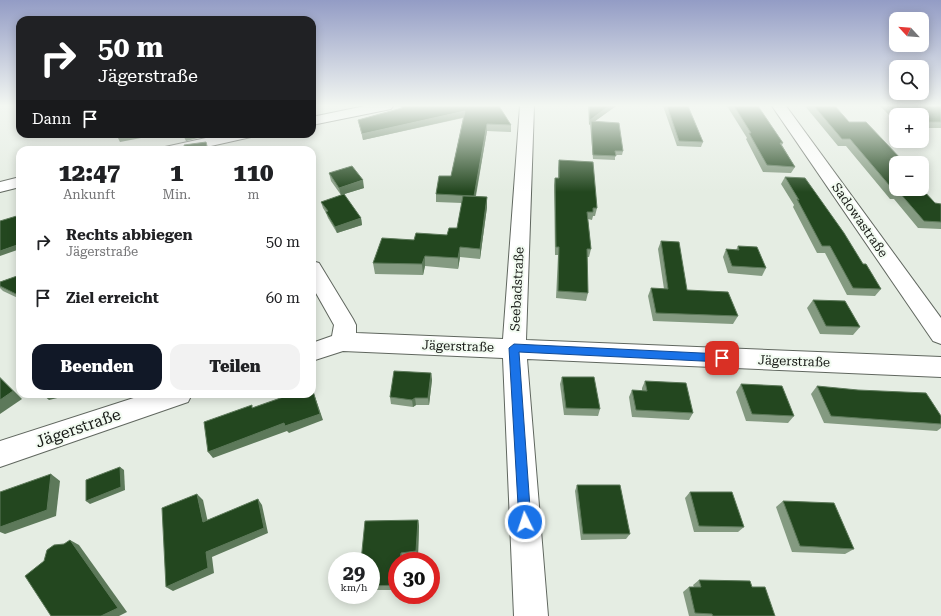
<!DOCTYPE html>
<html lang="de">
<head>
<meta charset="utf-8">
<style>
  :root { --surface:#fff; --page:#f2f2f2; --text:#202124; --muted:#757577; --accent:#111827 }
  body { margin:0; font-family:"Roboto Serif",serif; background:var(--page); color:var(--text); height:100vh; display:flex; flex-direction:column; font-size:15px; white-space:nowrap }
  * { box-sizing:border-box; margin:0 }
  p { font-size:13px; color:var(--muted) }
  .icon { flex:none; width:22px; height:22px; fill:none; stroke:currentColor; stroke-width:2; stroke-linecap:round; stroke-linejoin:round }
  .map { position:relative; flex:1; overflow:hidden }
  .panel { position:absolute; left:16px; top:146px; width:300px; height:252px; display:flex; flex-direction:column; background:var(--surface); border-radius:12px; box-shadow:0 2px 10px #0003 }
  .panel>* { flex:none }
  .top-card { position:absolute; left:16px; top:16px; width:300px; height:122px; border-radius:12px; box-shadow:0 2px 10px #0003; background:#202124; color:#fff; overflow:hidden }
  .needle { width:26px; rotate:296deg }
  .tools { position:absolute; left:889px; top:12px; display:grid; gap:8px }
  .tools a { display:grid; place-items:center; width:40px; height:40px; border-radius:8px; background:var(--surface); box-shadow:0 2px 10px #0003; font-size:20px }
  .speed { position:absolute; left:328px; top:552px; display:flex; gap:8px; font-size:20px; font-weight:700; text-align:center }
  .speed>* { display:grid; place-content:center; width:52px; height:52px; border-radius:50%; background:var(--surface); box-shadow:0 2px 10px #0003; line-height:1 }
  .speed small { font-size:10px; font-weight:400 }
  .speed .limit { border:6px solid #d22; background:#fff; color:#111 }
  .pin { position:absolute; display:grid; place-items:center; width:34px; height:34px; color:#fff; margin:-17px; border-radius:8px; box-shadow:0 2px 6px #0006 }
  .me { position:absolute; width:44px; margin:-22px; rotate:356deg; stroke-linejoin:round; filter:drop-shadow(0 0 3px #0008) }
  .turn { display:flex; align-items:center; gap:14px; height:84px; padding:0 16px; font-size:18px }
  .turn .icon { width:52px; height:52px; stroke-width:2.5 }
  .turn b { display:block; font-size:28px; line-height:34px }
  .then { display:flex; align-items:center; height:38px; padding:0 16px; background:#0003; gap:8px; font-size:15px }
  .eta { display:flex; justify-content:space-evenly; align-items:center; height:68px; text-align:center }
  .eta b { font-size:24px; font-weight:800; line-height:28px }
  .action { display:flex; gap:8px; margin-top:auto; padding:8px 16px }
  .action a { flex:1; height:46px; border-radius:12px; background:var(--accent); color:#fff; font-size:16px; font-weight:800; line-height:46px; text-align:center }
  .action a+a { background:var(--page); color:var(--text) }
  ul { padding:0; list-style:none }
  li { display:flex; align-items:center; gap:12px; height:56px; padding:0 16px }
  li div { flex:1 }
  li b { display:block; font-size:15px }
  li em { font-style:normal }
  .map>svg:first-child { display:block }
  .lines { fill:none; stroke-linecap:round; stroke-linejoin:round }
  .minor-casing { stroke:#60675f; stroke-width:2 }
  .minor { fill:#fff; fill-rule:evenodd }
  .wall { fill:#849a81 }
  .shaded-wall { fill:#5d795a }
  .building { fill:#23471f; stroke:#5d795a }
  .route { fill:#1a73e8; stroke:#114b97 }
  .labels { text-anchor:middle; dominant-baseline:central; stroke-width:4; stroke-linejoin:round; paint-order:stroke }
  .street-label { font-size:13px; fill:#191c18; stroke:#f2fbf1 }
  .near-street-label { font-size:16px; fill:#191c18; stroke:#f2fbf1 }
</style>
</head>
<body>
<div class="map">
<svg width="941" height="616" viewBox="0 0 941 616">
  <rect width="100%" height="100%" fill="#e5ede3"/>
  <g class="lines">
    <defs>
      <g id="minor">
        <polygon points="365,106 393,106 391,109 386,110 312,125 312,117"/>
        <polygon points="520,106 534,106 526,340 941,357 941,377 527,359 548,616 514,616 503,358 343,351 312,361 312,343 332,336 334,325 312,286 312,261 319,263 353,319 356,325 356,333 503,339"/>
        <polygon points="772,106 786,106 941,318 941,344 933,341"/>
        <polygon points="224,134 254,134 251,137 193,150 163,150 165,147"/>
        <polygon points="20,177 20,187 0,192 0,182"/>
        <polygon points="146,394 192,394 188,402 0,467 0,441"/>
      </g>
    </defs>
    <use href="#minor" class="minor-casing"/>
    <use href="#minor" class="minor"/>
  </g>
  <g class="wall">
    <polygon points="401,106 499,106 511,125 511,132 487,131 476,196 487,197 487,207 480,259 460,257 458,269 425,266 423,275 375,274 373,263 414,240 447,235 457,228 462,203 436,202 436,194 451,176 463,118 363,140 358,120 401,108"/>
    <polygon points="588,106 616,106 595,121 623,151 622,155 615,155 615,160 593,159 590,124 589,125"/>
    <polygon points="663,106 688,106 703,142 701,147 677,146"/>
    <polygon points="727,106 758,106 783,143 782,145 795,167 791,173 763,172 746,139 747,138"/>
    <polygon points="805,106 835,106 849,122 902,160 900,163 896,163 935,203 941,204 941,229 918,228 894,199 890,199 846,146 838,146"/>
    <polygon points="880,106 941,106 941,128 922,128 922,115 896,115 896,122"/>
    <polygon points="559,160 597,208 595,216 593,216 592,220 588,219 591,249 589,257 587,257 588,293 586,301 556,298 558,255 555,255 554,185 555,178 558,178 558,168"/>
    <polygon points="329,173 364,188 341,195 331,181"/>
    <polygon points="785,177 863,264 881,289 875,296 847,295 825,253 817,253 793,207 794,205 781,184"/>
    <polygon points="321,202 361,218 362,225 337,233 328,218 326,213 323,208"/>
    <polygon points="661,241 687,290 738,316 733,324 653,321 648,296 651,288 664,289 658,249"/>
    <polygon points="738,246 766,268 762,276 728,273 723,257 726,249 736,250"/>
    <polygon points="20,275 20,299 3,291 0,288 0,282"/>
    <polygon points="813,300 860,327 853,335 820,334 807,308"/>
    <polygon points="431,373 432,380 429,405 416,405 413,407 391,404 390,397"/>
    <polygon points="562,377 600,409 598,416 564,415 560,384"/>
    <polygon points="645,381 693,413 689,420 632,417 629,397 632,390 642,391 642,388"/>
    <polygon points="741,384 794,416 788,423 746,421 736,392"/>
    <polygon points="817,386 941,416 941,428 937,431 824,423 811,394"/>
    <polygon points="577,485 630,534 626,539 581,540 575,491"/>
    <polygon points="690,492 744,527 738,532 694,532 685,498"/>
    <polygon points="783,501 854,549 845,554 792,552 776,507"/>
    <polygon points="418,520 419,526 418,556 403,558 397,561 397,590 371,590 371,561"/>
    <polygon points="699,580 752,587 775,616 689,616 683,592 689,587 694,587 693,585"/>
  </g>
  <g class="shaded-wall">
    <polygon points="609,106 616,106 591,124 591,121 590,124 589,125 590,120"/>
    <polygon points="465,111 465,117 363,140 362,134"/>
    <polygon points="487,124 487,131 474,204 474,197"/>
    <polygon points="129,134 162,134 120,142 117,136"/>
    <polygon points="198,134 206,134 206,136 186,141 184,137"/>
    <polygon points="363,180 364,188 341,195 339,188"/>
    <polygon points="487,197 487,207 480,259 480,249"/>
    <polygon points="361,218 362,225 337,233 335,227"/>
    <polygon points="20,244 20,249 0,256 0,251"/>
    <polygon points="460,247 460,257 458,269 458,258"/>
    <polygon points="425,256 425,266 423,275 422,264"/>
    <polygon points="431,373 432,380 429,405 428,398"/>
    <polygon points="0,377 22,399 0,414"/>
    <polygon points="312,388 323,420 289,433 287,431 213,458 208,452"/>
    <polygon points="42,394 74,394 49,400"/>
    <polygon points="415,398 416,405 413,407 412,400"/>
    <polygon points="120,467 124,470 125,490 90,504 86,501"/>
    <polygon points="51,474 60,481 56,516 5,534 0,532 0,527"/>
    <polygon points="197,494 203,500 209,527 203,522"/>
    <polygon points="258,499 262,505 268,533 212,557 214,573 173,591 166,587 206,552"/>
    <polygon points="418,520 419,526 418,556 416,551"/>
    <polygon points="70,540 79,545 127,612 119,616 101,616"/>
    <polygon points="401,553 403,558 402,561 400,561"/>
  </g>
  <g class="building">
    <polygon points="402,106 499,106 511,125 487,124 474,196 436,194 439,176 451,176 465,111 362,134 358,120 402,108"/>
    <polygon points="589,106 609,106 590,120"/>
    <polygon points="667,106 688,106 703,142 679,141"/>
    <polygon points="734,106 758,106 783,143 780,143 795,167 767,165 749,133 751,133"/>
    <polygon points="814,106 835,106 849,122 866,122 902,160 895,160 898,163 896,163 896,189 922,189 935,203 941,204 941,222 924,221 899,192 895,192 850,139 842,139"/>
    <polygon points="889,106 941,106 941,122 922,122 922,115 898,115"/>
    <polygon points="591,121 619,123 623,151 615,151 616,156 593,155"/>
    <polygon points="116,134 129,134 117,136"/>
    <polygon points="184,134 198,134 184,137"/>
    <polygon points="206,142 208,150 185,150 184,145"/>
    <polygon points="559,160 593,162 597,208 593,208 593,212 587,212 591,249 587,249 588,293 558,291 559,247 556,247 555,178 559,178"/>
    <polygon points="352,166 363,180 339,188 329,173"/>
    <polygon points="785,177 805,178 844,233 863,264 866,264 881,289 853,288 830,246 822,246 797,199 799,200"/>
    <polygon points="344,194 361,218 335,227 326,212 328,211 321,202"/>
    <polygon points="463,196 487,197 480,249 460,247 458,258 425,256 422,264 373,263 382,238 414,240 416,233 447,235 449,228 457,228"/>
    <polygon points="20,215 20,244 0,251 0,221"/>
    <polygon points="661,241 679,242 687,290 728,292 738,316 656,313 651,288 668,289"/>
    <polygon points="738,246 757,247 766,268 732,266 726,249 739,250"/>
    <polygon points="20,275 20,296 0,286 0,282"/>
    <polygon points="813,300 845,301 860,327 826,326"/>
    <polygon points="394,371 431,373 428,398 415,398 412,400 390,397"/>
    <polygon points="562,377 594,377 600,409 566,408"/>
    <polygon points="0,378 13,391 0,400"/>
    <polygon points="645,381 686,383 693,413 636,410 632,390 647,391"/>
    <polygon points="741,384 782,386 794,416 752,414"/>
    <polygon points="817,386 858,390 926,393 941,416 941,424 831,416"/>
    <polygon points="312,388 320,414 285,426 284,423 208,452 204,422 252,405 252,408 292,394 312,394"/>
    <polygon points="120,467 121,487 86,501 86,480"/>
    <polygon points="51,474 47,510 0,527 0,492"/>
    <polygon points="577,485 620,485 630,534 583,534"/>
    <polygon points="690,492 732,492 744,527 699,526"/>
    <polygon points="197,494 203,522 258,499 264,528 206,552 208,568 166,587 162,508"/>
    <polygon points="783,501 834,503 854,549 800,546"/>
    <polygon points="418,520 416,551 401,553 400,561 397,561 397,585 371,586 371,561 361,561 365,521"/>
    <polygon points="70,540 118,608 101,616 51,616 25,576 44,561 47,550 54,545 64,544"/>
    <polygon points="699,580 750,581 752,587 765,587 775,616 713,616 712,614 695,613 689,587 701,587"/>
  </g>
  <linearGradient id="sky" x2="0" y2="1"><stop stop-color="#939cc5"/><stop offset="0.55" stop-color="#f3f7f2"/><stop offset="1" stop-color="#f3f7f2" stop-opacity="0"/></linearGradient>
  <rect width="941" height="192" fill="url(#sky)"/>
  <polygon class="route" points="514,344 722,354 727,358 722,362 519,352 531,522 530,526 525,528 521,526 519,522 509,348"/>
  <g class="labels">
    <g class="street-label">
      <text transform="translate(860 220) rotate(55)">Sadowastraße</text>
      <text transform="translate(517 289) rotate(-87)">Seebadstraße</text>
      <text transform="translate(458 346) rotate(2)">Jägerstraße</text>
      <text transform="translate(794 361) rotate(2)">Jägerstraße</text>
    </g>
    <g class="near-street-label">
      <text transform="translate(78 428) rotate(-19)">Jägerstraße</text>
    </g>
  </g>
</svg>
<div class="tools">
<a><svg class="needle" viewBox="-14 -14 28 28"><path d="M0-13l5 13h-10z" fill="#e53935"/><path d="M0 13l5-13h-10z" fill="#757577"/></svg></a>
<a><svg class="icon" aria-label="search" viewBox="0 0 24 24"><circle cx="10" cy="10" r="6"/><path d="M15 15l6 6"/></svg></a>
<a>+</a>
<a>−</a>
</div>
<div class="speed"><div>29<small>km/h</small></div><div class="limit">30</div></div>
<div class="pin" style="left:722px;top:358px;background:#d93025"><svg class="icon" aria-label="arrive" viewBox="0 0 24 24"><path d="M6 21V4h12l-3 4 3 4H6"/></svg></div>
<svg class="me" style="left:525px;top:522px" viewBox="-20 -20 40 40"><circle r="17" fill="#1a73e8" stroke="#fff" stroke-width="3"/><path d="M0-11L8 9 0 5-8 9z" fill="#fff"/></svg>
<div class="top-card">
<div class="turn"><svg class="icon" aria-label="right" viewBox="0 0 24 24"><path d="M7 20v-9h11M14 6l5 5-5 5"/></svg><div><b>50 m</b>Jägerstraße</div></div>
<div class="then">Dann<svg class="icon" aria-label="arrive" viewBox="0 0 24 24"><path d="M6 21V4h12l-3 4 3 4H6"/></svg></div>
</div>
<section class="panel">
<div class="eta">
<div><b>12:47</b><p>Ankunft</p></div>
<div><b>1</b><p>Min.</p></div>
<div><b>110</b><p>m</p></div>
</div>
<ul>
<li><svg class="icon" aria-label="right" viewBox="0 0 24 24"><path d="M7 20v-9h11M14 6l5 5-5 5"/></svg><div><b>Rechts abbiegen</b><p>Jägerstraße</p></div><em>50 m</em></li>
<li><svg class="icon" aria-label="arrive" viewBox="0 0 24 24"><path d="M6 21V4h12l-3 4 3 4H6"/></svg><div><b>Ziel erreicht</b></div><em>60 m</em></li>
</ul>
<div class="action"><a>Beenden</a><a>Teilen</a></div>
</section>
</div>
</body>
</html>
